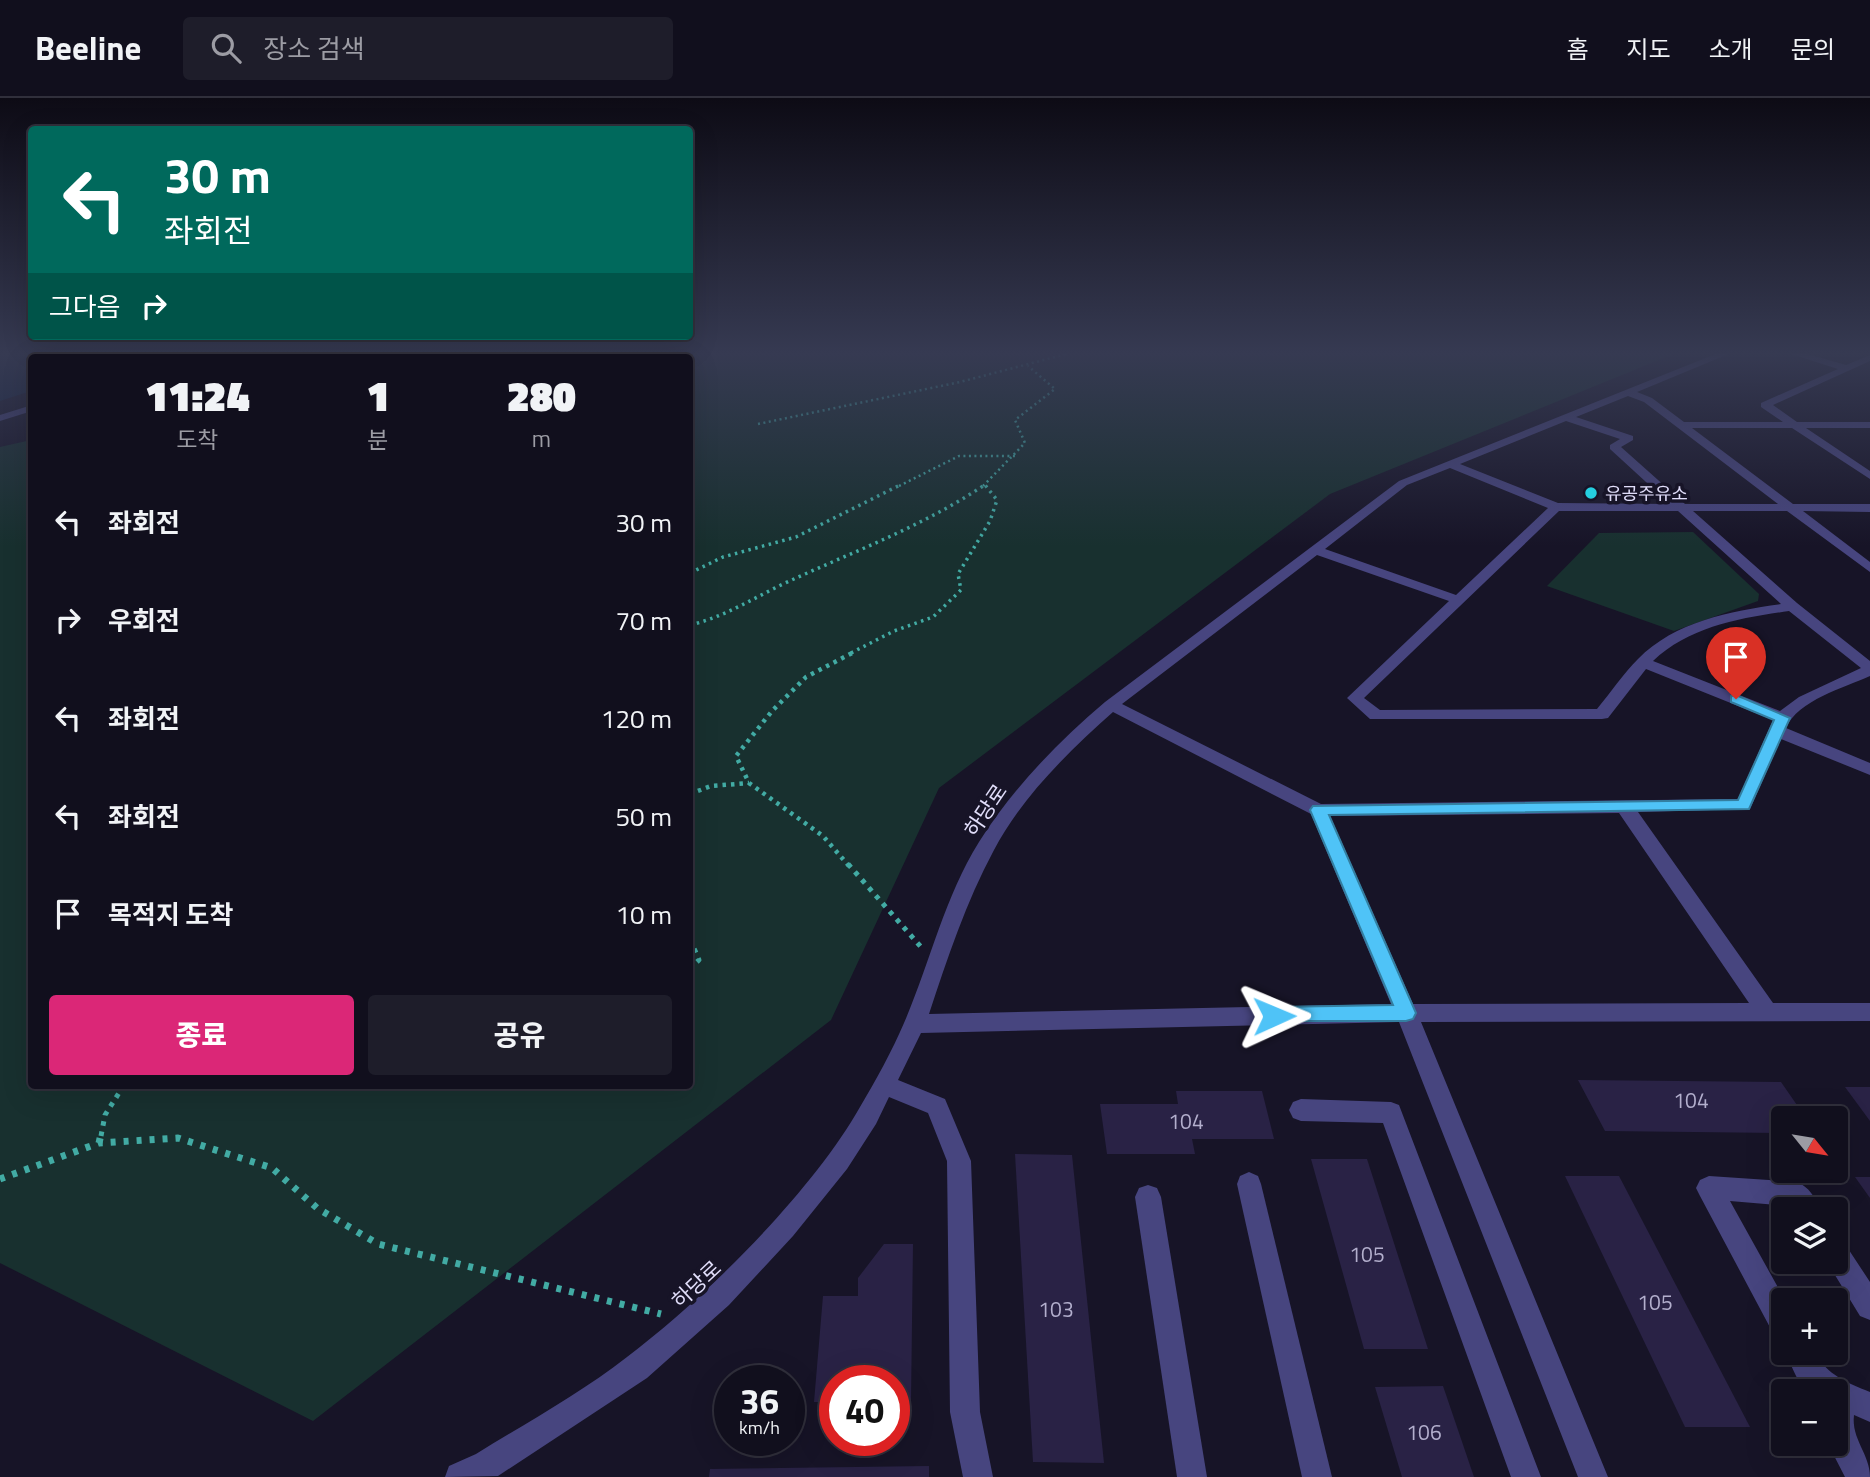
<!DOCTYPE html>
<html lang="ko">
<head>
<meta charset="utf-8">
<style>
  :root { --surface:#110f1d; --page:#1e1d2a; --text:#f1f3f6; --muted:#9c9ca4; --line:#302f3b; --accent:#db2777 }
  body { margin:0; font-family:"Titillium Web","Noto Sans KR",sans-serif; background:var(--page); color:var(--text); height:100vh; display:flex; flex-direction:column; font-size:26px; white-space:nowrap }
  * { box-sizing:border-box; margin:0 }
  p { font-size:23px; color:var(--muted) }
  .icon { flex:none; width:38px; height:38px; fill:none; stroke:currentColor; stroke-width:2; stroke-linecap:round; stroke-linejoin:round }
  .map { position:relative; flex:1; overflow:hidden }
  .sheet { position:absolute; left:28px; top:256px; width:665px; height:735px; display:flex; flex-direction:column; background:var(--surface); border-radius:7px; box-shadow:0 7px 28px #0002,0 0 0 2px var(--line) }
  .sheet>* { flex:none }
  .top-card { position:absolute; left:28px; top:28px; width:665px; height:214px; border-radius:7px; box-shadow:0 7px 28px #0002,0 0 0 2px var(--line); background:#00695c; color:#fff; overflow:hidden }
  .needle { width:46px; rotate:120deg }
  .tools { position:absolute; left:1771px; top:1008px; display:grid; gap:14px }
  .tools a { display:grid; place-items:center; width:77px; height:77px; border-radius:7px; background:var(--surface); box-shadow:0 7px 28px #0002,0 0 0 2px var(--line); font-size:35px }
  .speed { position:absolute; left:714px; top:1267px; display:flex; gap:14px; font-size:35px; font-weight:700; text-align:center }
  .speed>* { display:grid; place-content:center; width:91px; height:91px; border-radius:50%; background:var(--surface); box-shadow:0 7px 28px #0002,0 0 0 2px var(--line); line-height:1 }
  .speed small { font-size:18px; font-weight:400 }
  .speed .limit { border:10px solid #d22; background:#fff; color:#111 }
  .pin { position:absolute; display:grid; place-items:center; width:60px; height:60px; color:#fff; margin:-72px -30px; border-radius:50% 50% 50% 0; rotate:-45deg; box-shadow:0 0 7px #0007 }
  .pin .icon { rotate:45deg }
  .me { position:absolute; width:77px; margin:-38px; rotate:89deg; stroke-linejoin:round; filter:drop-shadow(0 0 5px #0008) }
  .turn { display:flex; align-items:center; gap:24px; height:147px; padding:0 21px; font-size:32px }
  .turn .icon { width:91px; height:91px; stroke-width:2.5 }
  .turn b { display:block; font-size:49px; line-height:60px }
  .then { display:flex; align-items:center; height:66px; padding:0 21px; background:#0003; gap:14px; font-size:26px }
  .eta { display:flex; justify-content:space-evenly; align-items:center; height:119px; text-align:center }
  .eta b { font-size:42px; font-weight:800; line-height:49px }
  .button { display:flex; gap:14px; margin-top:auto; padding:14px 21px }
  .button a { flex:1; height:80px; border-radius:7px; background:var(--accent); color:#fff; font-size:28px; font-weight:800; line-height:80px; text-align:center }
  .button a+a { background:var(--page); color:var(--text) }
  ul { padding:0; list-style:none }
  li { display:flex; align-items:center; gap:21px; height:98px; padding:0 21px }
  li div { flex:1 }
  li b { display:block; font-size:26px }
  li em { font-style:normal }
  header { display:flex; align-items:center; gap:42px; box-sizing:border-box; height:98px; padding:0 35px; background:var(--surface); border-bottom:2px solid var(--line) }
  header strong { font-size:33px }
  nav { display:flex; gap:38px; margin-inline-start:auto; font-size:24px }
  .search { width:490px; height:63px; background:var(--page); display:flex; align-items:center; gap:18px; box-sizing:border-box; padding:0 24px; border-radius:7px; color:var(--muted); font-size:26px }
  .map>svg:first-child { display:block }
  .green { fill:#18302f }
  .water { fill:#132441 }
  .building { fill:#292245 }
  .lines { fill:none; stroke-linecap:round; stroke-linejoin:round }
  .path-far4 { stroke:#42aba4; stroke-width:2.5; stroke-dasharray:2 3.5; stroke-linecap:butt }
  .path-far3 { stroke:#42aba4; stroke-width:3.5; stroke-dasharray:2.5 4.5; stroke-linecap:butt }
  .path-far2 { stroke:#42aba4; stroke-width:4.5; stroke-dasharray:3.5 5; stroke-linecap:butt }
  .path-far1 { stroke:#42aba4; stroke-width:5; stroke-dasharray:4.5 6; stroke-linecap:butt }
  .path { stroke:#42aba4; stroke-width:7; stroke-dasharray:5 8; stroke-linecap:butt }
  .minor { fill:#47457f; fill-rule:evenodd }
  .route { fill:#4fc3f7; stroke:#337fa1; stroke-width:2 }
  .poi-dot { fill:#25cfe0; stroke:#171427; stroke-width:2.5 }
  .labels { text-anchor:middle; dominant-baseline:central; stroke-width:7; stroke-linejoin:round; paint-order:stroke }
  .far-poi-label { font-size:18px; fill:#e1defa; stroke:#171427; text-anchor:start }
  .street-label { font-size:21px; fill:#e1defa; stroke:#171427 }
  .near-number-label { font-size:21px; fill:#b3afcd }
</style>
</head>
<body>
<header>
<strong>Beeline</strong>
<div class="search"><svg class="icon" aria-label="search" viewBox="0 0 24 24"><circle cx="10" cy="10" r="6"/><path d="M15 15l6 6"/></svg>장소 검색</div>
<nav><a>홈</a><a>지도</a><a>소개</a><a>문의</a></nav>
</header>
<div class="map">
<svg width="1870" height="1379" viewBox="0 0 1870 1379">
  <rect width="100%" height="100%" fill="#171427"/>
  <g class="green">
    <polygon points="212,255 347,255 340,259 200,259"/>
    <polygon points="388,255 1676,255 1330,396 939,690 831,922 313,1323 0,1165 0,349 31,342 32,987 690,987 690,259 378,259"/>
    <polygon points="1693,434 1759,496 1758,503 1674,533 1547,488 1599,435"/>
  </g>
  <polygon class="water" points="0,255 18,255 31,261 31,293 0,303"/>
  <g class="building">
    <polygon points="375,255 457,255 455,259 368,259"/>
    <polygon points="1578,982 1781,984 1806,1020 1783,1020 1783,1035 1605,1033"/>
    <polygon points="1845,989 1870,989 1870,1023"/>
    <polygon points="1176,993 1262,993 1274,1041 1192,1041 1195,1056 1107,1056 1100,1006 1178,1006"/>
    <polygon points="1015,1056 1072,1057 1104,1365 1033,1364"/>
    <polygon points="1311,1061 1367,1061 1428,1251 1364,1251"/>
    <polygon points="1565,1078 1619,1078 1750,1329 1685,1329"/>
    <polygon points="1855,1079 1870,1079 1870,1100"/>
    <polygon points="884,1146 913,1146 911,1304 894,1304 894,1283 835,1283 835,1304 814,1304 823,1198 858,1198 858,1180"/>
    <polygon points="1443,1288 1474,1379 1402,1379 1375,1289"/>
    <polygon points="929,1368 929,1379 709,1379 710,1371"/>
  </g>
  <g class="lines">
    <g class="path-far4">
      <polyline points="758,326 960,284 1070,255"/>
      <polyline points="899,388 959,358 1015,358"/>
      <polyline points="983,388 1025,345 1015,322 1055,291 1028,268"/>
    </g>
    <g class="path-far3">
      <polyline points="690,475 723,459 796,439 902,386"/>
      <path d="M690,527C724,519 752,501 783,486C852,454 922,429 986,386"/>
      <polyline points="851,555 894,533 933,519 961,492 958,476 990,423 997,402 985,387"/>
    </g>
    <g class="path-far2">
      <polyline points="690,696 711,688 749,685"/>
      <polyline points="849,768 823,738 749,685 736,658 772,613 806,579 854,554"/>
    </g>
    <g class="path-far1">
      <polyline points="848,766 921,849"/>
      <polyline points="690,841 699,862 690,870"/>
      <polyline points="101,1038 105,1017 124,987"/>
    </g>
    <g class="path">
      <polyline points="99,1045 101,1036"/>
      <polyline points="0,1081 99,1045 178,1040 272,1070 317,1110 378,1146 661,1216"/>
    </g>
    <g class="minor">
      <polygon points="182,255 196,255 189,259 175,259"/>
      <polygon points="348,255 360,255 355,259 343,259"/>
      <path d="M1718,255H1731L1637,294L1652,300L1684,324H1783L1761,309V305L1838,271L1788,255H1804L1846,267L1870,257V263L1773,307L1797,324H1870V330H1806L1870,373V381L1792,330H1692L1793,406H1870V414L1803,413L1870,464V474L1787,413H1693L1797,505L1870,563V578C1844,590 1798,602 1786,630L1870,665V677L1781,641L1750,711L1638,714L1773,905H1870V923L1421,924L1608,1379H1578L1399,924L921,935L898,982L945,1001L971,1063L980,1314L993,1379H963L950,1314L947,1063L928,1015L889,999L876,1026L847,1071L793,1138L729,1207L647,1280L498,1378L445,1379L449,1368L476,1356C526,1325 581,1295 627,1259C705,1200 812,1094 860,1009C876,982 892,953 904,925C930,865 944,800 979,744C1013,690 1057,645 1105,604L1399,383ZM1628,298L1644,304L1778,406H1685L1621,349L1633,342V338L1576,319ZM1566,323L1620,341L1610,347V351L1670,406L1558,405L1460,366ZM1450,370L1548,410L1456,497L1325,451L1407,387ZM1559,413H1678L1781,506C1731,513 1675,523 1638,561C1623,576 1611,594 1597,611L1380,612L1364,600ZM1317,457L1449,503L1347,600L1370,621H1602L1608,620L1646,571L1773,622L1738,701L1321,706L1122,606ZM1789,513L1861,570L1799,599L1780,613L1653,563C1690,528 1741,520 1789,513ZM1113,614L1311,716L1391,906L929,916C947,861 966,804 994,752C1021,700 1069,653 1113,614ZM1619,715L1749,905L1413,906L1330,718Z"/>
      <polygon points="32,307 32,313 0,323 0,317"/>
      <polygon points="1301,1001 1391,1004 1399,1007 1541,1379 1511,1379 1383,1025 1301,1023 1293,1020 1289,1012 1293,1004"/>
      <polygon points="1249,1074 1258,1078 1261,1086 1332,1379 1302,1379 1237,1086 1240,1078"/>
      <path d="M1709,1078L1797,1084C1809,1089 1815,1099 1820,1111H1792L1790,1108L1730,1103L1785,1202H1783V1239L1773,1235L1700,1098L1696,1090L1700,1082Z"/>
      <polygon points="1148,1087 1157,1090 1161,1099 1207,1379 1177,1379 1135,1099 1139,1090"/>
      <polygon points="1836,1142 1845,1146 1870,1184 1870,1222 1860,1218 1827,1164 1836,1164"/>
      <path d="M1786,1255H1815C1827,1277 1848,1285 1870,1294V1324L1854,1317C1851,1341 1870,1356 1870,1379H1845L1828,1346H1836V1293C1799,1293 1800,1288 1786,1255Z"/>
    </g>
  </g>
  <linearGradient id="sky" x2="0" y2="1"><stop stop-color="#0d0b15"/><stop offset="0.57" stop-color="#363a52"/><stop offset="1" stop-color="#363a52" stop-opacity="0"/></linearGradient>
  <rect width="1870" height="448" fill="url(#sky)"/>
  <polygon class="route" points="1736,597 1790,620 1749,711 1329,717 1416,915 1413,921 1406,923 1267,923 1264,918 1267,912 1274,909 1393,907 1310,712 1313,708 1738,702 1774,622 1731,604 1731,598"/>
  <circle class="poi-dot" cx="1591" cy="395" r="7"/>
  <g class="labels">
    <g class="far-poi-label">
      <text x="1605" y="395">유공주유소</text>
    </g>
    <g class="street-label">
      <text transform="translate(985 712) rotate(-56)">하당로</text>
      <text transform="translate(696 1186) rotate(-43)">하당로</text>
    </g>
    <g class="near-number-label">
      <text x="1691" y="1002">104</text>
      <text x="1186" y="1023">104</text>
      <text x="1367" y="1156">105</text>
      <text x="1655" y="1204">105</text>
      <text x="1056" y="1211">103</text>
      <text x="1424" y="1334">106</text>
    </g>
  </g>
</svg>
<div class="tools">
<a><svg class="needle" viewBox="-14 -14 28 28"><path d="M0-13l5 13h-10z" fill="#e53935"/><path d="M0 13l5-13h-10z" fill="#9c9ca4"/></svg></a>
<a><svg class="icon" aria-label="layers" viewBox="0 0 24 24"><path d="M12 4l9 5-9 5-9-5zM3 14l9 5 9-5"/></svg></a>
<a>+</a>
<a>−</a>
</div>
<div class="speed"><div>36<small>km/h</small></div><div class="limit">40</div></div>
<div class="pin" style="left:1736px;top:601px;background:#d93025"><svg class="icon" aria-label="arrive" viewBox="0 0 24 24"><path d="M6 21V4h12l-3 4 3 4H6"/></svg></div>
<svg class="me" style="left:1274px;top:918px" viewBox="-20 -20 40 40"><path d="M0-17L14 15 0 8-14 15z" fill="#4fc3f7" stroke="#fff" stroke-width="4"/></svg>
<div class="top-card">
<div class="turn"><svg class="icon" aria-label="left" viewBox="0 0 24 24"><path d="M17 20v-9H6M10 6l-5 5 5 5"/></svg><div><b>30 m</b>좌회전</div></div>
<div class="then">그다음<svg class="icon" aria-label="right" viewBox="0 0 24 24"><path d="M7 20v-9h11M14 6l5 5-5 5"/></svg></div>
</div>
<section class="sheet">
<div class="eta">
<div><b>11:24</b><p>도착</p></div>
<div><b>1</b><p>분</p></div>
<div><b>280</b><p>m</p></div>
</div>
<ul>
<li><svg class="icon" aria-label="left" viewBox="0 0 24 24"><path d="M17 20v-9H6M10 6l-5 5 5 5"/></svg><div><b>좌회전</b></div><em>30 m</em></li>
<li><svg class="icon" aria-label="right" viewBox="0 0 24 24"><path d="M7 20v-9h11M14 6l5 5-5 5"/></svg><div><b>우회전</b></div><em>70 m</em></li>
<li><svg class="icon" aria-label="left" viewBox="0 0 24 24"><path d="M17 20v-9H6M10 6l-5 5 5 5"/></svg><div><b>좌회전</b></div><em>120 m</em></li>
<li><svg class="icon" aria-label="left" viewBox="0 0 24 24"><path d="M17 20v-9H6M10 6l-5 5 5 5"/></svg><div><b>좌회전</b></div><em>50 m</em></li>
<li><svg class="icon" aria-label="arrive" viewBox="0 0 24 24"><path d="M6 21V4h12l-3 4 3 4H6"/></svg><div><b>목적지 도착</b></div><em>10 m</em></li>
</ul>
<div class="button"><a>종료</a><a>공유</a></div>
</section>
</div>
</body>
</html>
